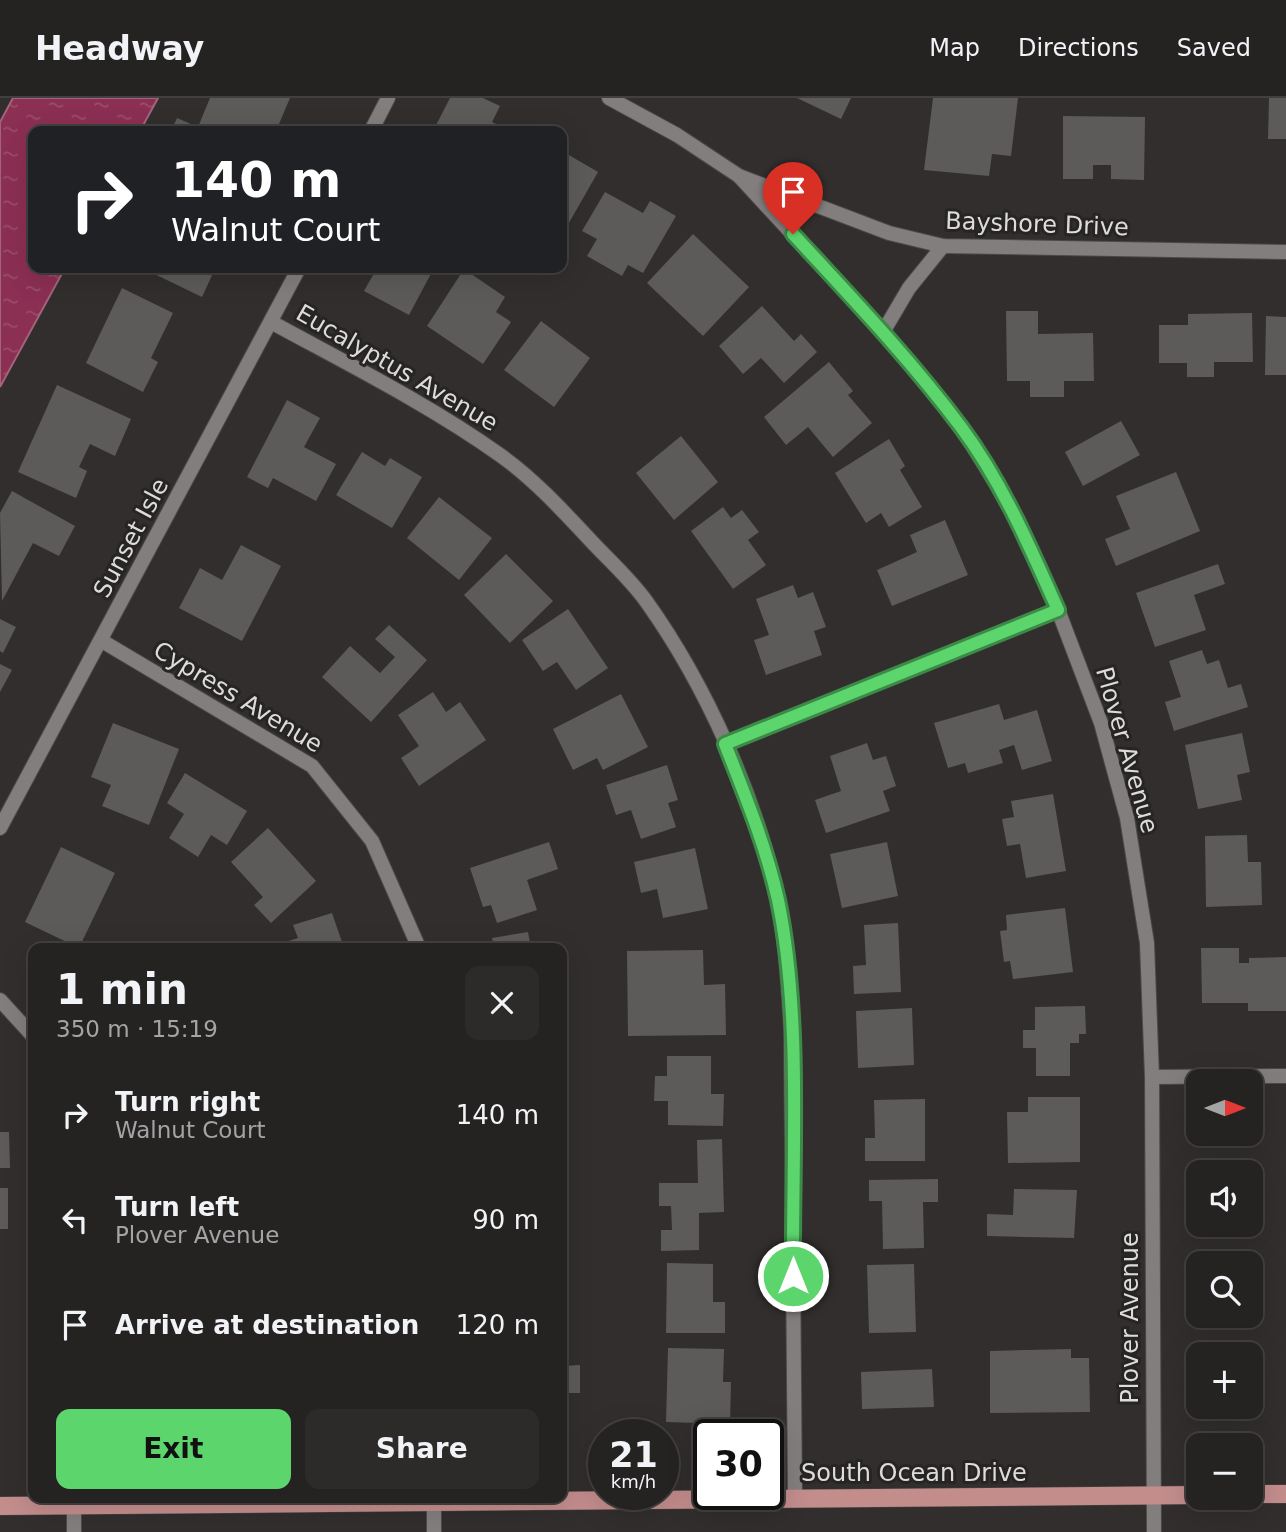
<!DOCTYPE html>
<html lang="en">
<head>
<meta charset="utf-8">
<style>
  :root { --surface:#252222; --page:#2d2a2a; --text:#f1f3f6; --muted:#a3a4a5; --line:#423f40; --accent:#5cd56d }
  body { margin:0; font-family:"DejaVu Sans",sans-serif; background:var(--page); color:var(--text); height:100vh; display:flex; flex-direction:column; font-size:26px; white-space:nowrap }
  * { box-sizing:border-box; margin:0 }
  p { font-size:23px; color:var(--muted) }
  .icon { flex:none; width:38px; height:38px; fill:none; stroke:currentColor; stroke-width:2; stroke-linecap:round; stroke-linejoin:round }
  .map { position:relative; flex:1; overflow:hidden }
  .sheet { position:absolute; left:28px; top:845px; width:539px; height:560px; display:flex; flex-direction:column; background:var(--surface); border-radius:14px; box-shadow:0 7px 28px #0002,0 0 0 2px var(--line) }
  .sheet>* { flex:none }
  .guide { position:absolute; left:28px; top:28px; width:539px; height:147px; border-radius:14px; box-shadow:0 7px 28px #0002,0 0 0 2px var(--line); background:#202124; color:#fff; overflow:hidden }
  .needle { width:46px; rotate:90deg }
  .controls { position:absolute; left:1186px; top:971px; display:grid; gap:14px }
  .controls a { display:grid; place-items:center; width:77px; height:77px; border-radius:14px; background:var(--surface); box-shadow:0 7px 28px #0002,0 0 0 2px var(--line); font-size:35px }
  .speed { position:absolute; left:588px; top:1321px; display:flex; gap:14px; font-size:35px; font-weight:700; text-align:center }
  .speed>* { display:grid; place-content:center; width:91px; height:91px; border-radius:50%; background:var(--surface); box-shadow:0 7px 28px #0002,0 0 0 2px var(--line); line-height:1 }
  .speed small { font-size:18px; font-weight:400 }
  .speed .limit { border:4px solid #111; border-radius:10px; background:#fff; color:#111 }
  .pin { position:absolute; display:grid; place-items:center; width:60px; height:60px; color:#fff; margin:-72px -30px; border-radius:50% 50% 50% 0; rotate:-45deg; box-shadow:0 0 7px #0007 }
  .pin .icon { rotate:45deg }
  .me { position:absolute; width:77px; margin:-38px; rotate:0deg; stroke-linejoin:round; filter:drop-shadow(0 0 5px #0008) }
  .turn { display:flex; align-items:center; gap:24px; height:147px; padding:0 28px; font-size:32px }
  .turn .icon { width:91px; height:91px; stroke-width:2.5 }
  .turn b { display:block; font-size:49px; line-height:60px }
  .round { display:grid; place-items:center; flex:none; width:74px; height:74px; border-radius:14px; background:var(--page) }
  .head { display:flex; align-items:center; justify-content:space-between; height:119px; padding:0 28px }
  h1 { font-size:42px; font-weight:600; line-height:52px }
  .primary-button { display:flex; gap:14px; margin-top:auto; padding:14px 28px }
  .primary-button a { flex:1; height:80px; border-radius:14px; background:var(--accent); color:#111; font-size:28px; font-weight:600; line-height:80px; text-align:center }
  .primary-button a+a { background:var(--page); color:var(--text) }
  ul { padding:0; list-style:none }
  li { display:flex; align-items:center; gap:21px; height:105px; padding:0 28px }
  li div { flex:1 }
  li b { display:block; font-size:26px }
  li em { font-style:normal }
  header { display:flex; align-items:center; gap:42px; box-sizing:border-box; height:98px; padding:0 35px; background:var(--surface); border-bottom:2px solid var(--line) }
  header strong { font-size:33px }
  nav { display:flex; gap:38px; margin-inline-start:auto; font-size:24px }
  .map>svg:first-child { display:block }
  .water { fill:url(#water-ripples); stroke:#a4637c; stroke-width:2 }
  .building { fill:#5d5b59 }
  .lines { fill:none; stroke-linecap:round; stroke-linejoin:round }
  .minor-casing { stroke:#4c4a49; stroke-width:16 }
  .primary-casing { stroke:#4c4a49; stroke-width:19 }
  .minor { stroke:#827e7d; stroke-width:14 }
  .primary { stroke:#c38d8c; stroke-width:18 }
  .route-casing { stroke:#3c8a47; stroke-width:18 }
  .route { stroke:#5cd56d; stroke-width:12 }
  .labels { text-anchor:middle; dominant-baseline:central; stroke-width:6; stroke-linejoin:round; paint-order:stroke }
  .street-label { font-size:24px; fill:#dddcdb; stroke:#272524 }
</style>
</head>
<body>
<header>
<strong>Headway</strong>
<nav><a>Map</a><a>Directions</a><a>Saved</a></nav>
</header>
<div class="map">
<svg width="1286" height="1434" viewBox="0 0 1286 1434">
  <defs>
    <pattern id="water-ripples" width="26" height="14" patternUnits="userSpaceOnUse" patternTransform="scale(1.75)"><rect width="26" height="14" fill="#8b2f53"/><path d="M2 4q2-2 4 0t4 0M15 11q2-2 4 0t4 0" fill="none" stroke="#9b4d6b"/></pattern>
  </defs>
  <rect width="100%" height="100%" fill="#312e2d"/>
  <polygon class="water" points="13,0 158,0 140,33 33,33 33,170 65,170 0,289 0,24"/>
  <g class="building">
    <polygon points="210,0 290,0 276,33 171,33 177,20 198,29"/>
    <polygon points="450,0 483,0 500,8 492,24 510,33 433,33"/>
    <polygon points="797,0 851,0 841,21"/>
    <polygon points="933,0 1018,0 1011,58 992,56 989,78 924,72"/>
    <polygon points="1269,0 1286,0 1286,41 1268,41"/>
    <polygon points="1063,18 1145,19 1144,82 1111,81 1111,67 1093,67 1093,81 1063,81"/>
    <polygon points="562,53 598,74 562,137"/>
    <polygon points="605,94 643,115 650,103 676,118 643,175 628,167 622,178 587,158 597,141 582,133"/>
    <polygon points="693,136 749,189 703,238 647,185"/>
    <polygon points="142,170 207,170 214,173 202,199"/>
    <polygon points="377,170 434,170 409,217 364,193"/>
    <polygon points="464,171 505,199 496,214 511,224 483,266 427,228"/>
    <polygon points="122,190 173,215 151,260 158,264 143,294 86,265"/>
    <polygon points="762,208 794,243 801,236 817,254 784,285 761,260 743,276 719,248"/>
    <polygon points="1006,213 1038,213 1038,236 1093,235 1094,283 1064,283 1064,299 1030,299 1030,283 1007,283"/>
    <polygon points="1252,215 1253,264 1214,264 1214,279 1187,279 1187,265 1159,265 1159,227 1188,227 1188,216"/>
    <polygon points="1266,218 1286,219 1286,277 1265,277"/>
    <polygon points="541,223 590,260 554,309 504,272"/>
    <polygon points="829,264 853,293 848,297 872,325 833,359 808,329 786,347 764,319"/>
    <polygon points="57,287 131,321 115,358 90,346 79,369 87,373 76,400 18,374"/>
    <polygon points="287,302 320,320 304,349 336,366 316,403 273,380 268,390 247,379"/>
    <polygon points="1121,323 1140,357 1083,388 1065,354"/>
    <polygon points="681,338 718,384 674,422 636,375"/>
    <polygon points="889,341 905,368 900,372 922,409 889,429 881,415 866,425 835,375"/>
    <polygon points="362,354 385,368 390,360 422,379 392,430 336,397"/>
    <polygon points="1176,374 1200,433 1116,468 1105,441 1130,431 1116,398"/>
    <polygon points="12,393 75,428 59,458 33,445 2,503 0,415"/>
    <polygon points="439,399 492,440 459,482 407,440"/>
    <polygon points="723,409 731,420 742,412 759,434 748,442 766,467 733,491 691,433"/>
    <polygon points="945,422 968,477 892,508 877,472 917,454 910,437"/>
    <polygon points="241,447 281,468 242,543 179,510 200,470 222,482"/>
    <polygon points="506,456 553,503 510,545 464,497"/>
    <polygon points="1218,466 1225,486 1194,497 1206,532 1155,549 1136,495"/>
    <polygon points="793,487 798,500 813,494 826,529 814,533 822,557 766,577 754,542 769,537 756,501"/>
    <polygon points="568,511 608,570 576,592 557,564 543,573 522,542"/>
    <polygon points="0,521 16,529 3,555 0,553"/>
    <polygon points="389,527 427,562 371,624 322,579 350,548 380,575 395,559 375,541"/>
    <polygon points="1202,552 1207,566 1219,562 1228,590 1241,586 1248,609 1174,633 1165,604 1181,599 1169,563"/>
    <polygon points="0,566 12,572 0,594"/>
    <polygon points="433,594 446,614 460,604 486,642 419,688 401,660 419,648 398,617"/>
    <polygon points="621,596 648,649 603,672 597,660 573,672 553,631"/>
    <polygon points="999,606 1004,622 1037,612 1052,663 1022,672 1014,647 999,652 1003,665 968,675 965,665 948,670 934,625"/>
    <polygon points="113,625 179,651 149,727 102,708 111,687 91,679"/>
    <polygon points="1242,635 1250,674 1237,677 1242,702 1198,711 1185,647"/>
    <polygon points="867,645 873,662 886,658 896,688 883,693 890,713 826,735 815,702 841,693 830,658"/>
    <polygon points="667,667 678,702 668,705 676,729 641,741 631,712 616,717 606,687"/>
    <polygon points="185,675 247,713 227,747 211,737 198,759 169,740 184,716 167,705"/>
    <polygon points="1053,696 1066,773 1026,780 1020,746 1007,748 1002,721 1014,719 1011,703"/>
    <polygon points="268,730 316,783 271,825 254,807 263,799 231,764"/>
    <polygon points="1247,737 1248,764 1261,764 1262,807 1206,809 1205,738"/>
    <polygon points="549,744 558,771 527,782 537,812 497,825 491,807 483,809 470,770"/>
    <polygon points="887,744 898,798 842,810 830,756"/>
    <polygon points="61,749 115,775 79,850 25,824"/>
    <polygon points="695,750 708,811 663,820 657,791 641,795 634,764"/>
    <polygon points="1065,810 1073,874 1013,881 1010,863 1004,864 1000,833 1007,832 1006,817"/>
    <polygon points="332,815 344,850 287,850 285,844 298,840 293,827"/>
    <polygon points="898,825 901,894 854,896 853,868 866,867 864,827"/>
    <polygon points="528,834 531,850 494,850 492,840"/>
    <polygon points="1201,850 1239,850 1239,865 1249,865 1249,860 1286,859 1286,913 1248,913 1248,905 1202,905"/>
    <polygon points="703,852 704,887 725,886 726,937 628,938 627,853"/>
    <polygon points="1085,908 1086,936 1079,936 1079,945 1070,945 1070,978 1036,978 1036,950 1023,950 1023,932 1035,932 1035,909"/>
    <polygon points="912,910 914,967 858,970 856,913"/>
    <polygon points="667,958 711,958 711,996 724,996 723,1028 668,1027 668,1003 654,1003 655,978 667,978"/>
    <polygon points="1028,999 1080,999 1080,1064 1008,1065 1007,1014 1028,1014"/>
    <polygon points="925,1001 925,1063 865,1063 865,1040 875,1040 874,1002"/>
    <polygon points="0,1034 9,1034 10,1070 0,1070"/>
    <polygon points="722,1041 724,1114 699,1115 699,1152 661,1153 661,1132 672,1132 671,1108 659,1108 659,1085 698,1085 697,1042"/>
    <polygon points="938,1081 938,1104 923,1104 924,1150 883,1151 882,1103 869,1103 869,1082"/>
    <rect x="0" y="1090" width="8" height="41"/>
    <polygon points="1014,1091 1077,1092 1074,1140 987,1138 987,1116 1013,1117"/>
    <polygon points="667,1165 713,1166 713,1204 725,1204 725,1235 666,1235"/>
    <polygon points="914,1166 916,1234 869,1235 867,1167"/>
    <polygon points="668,1250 724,1251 723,1284 731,1284 730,1326 666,1324"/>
    <polygon points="1071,1251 1071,1260 1089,1260 1090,1314 990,1315 990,1253"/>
    <polygon points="580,1267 580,1295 567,1295 567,1325 562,1325 562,1268"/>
    <polygon points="932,1271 934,1309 862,1311 861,1274"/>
  </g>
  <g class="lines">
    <defs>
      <g id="minor">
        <polyline points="609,0 677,37 739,78 889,135 943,148 1286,154"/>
        <polyline points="371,33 388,0"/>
        <polyline points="739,78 883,234 962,330 1018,422 1058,512 1101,625 1127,720 1147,845 1152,979 1154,1434"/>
        <path d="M271,224C348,266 428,306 500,357C534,381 564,414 592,444C610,463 631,482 646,503C706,587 757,701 778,802C786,844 788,887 791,929L795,1399"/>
        <polyline points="883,234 909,190 943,148"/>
        <polyline points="102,543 312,668 372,743 419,850"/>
        <polyline points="725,646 1058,512"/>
        <polyline points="0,730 299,170"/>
        <polyline points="0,902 33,938"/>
        <polyline points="1152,979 1286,978"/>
        <polyline points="74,1400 74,1434"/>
        <polyline points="434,1400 434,1434"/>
      </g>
      <g id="primary">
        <polyline points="1251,1396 1286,1396"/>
        <polyline points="0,1408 1199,1397"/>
      </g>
    </defs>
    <use href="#minor" class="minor-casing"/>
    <use href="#primary" class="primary-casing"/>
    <use href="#minor" class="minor"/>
    <use href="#primary" class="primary"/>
  </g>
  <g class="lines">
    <defs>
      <path id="route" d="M793,136C851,199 910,261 961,329C1002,384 1030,449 1058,512L725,646C745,697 766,748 778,802C802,917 792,1059 793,1178"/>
    </defs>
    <use href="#route" class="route-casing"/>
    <use href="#route" class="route"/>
  </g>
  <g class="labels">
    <g class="street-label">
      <text transform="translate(1037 126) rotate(2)">Bayshore Drive</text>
      <text transform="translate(397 270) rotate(30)">Eucalyptus Avenue</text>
      <text transform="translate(131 440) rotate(-62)">Sunset Isle</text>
      <text transform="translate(238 599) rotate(31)">Cypress Avenue</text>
      <text transform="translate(1127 652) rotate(74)">Plover Avenue</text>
      <text transform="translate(1130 1220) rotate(-90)">Plover Avenue</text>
      <text x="914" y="1375">South Ocean Drive</text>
    </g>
  </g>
</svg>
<div class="controls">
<a><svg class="needle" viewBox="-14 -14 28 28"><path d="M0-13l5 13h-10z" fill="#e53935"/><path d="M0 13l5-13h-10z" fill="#a3a4a5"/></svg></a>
<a><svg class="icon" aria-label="sound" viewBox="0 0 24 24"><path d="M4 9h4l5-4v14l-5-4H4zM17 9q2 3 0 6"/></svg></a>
<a><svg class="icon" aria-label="search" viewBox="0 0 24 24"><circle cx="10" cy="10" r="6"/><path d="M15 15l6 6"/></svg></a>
<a>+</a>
<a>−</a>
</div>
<div class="speed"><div>21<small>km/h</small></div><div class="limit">30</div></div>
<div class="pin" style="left:793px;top:136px;background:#d93025"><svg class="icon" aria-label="arrive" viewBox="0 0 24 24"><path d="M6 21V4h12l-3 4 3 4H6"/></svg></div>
<svg class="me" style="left:793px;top:1178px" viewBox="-20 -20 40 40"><circle r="17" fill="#5cd56d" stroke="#fff" stroke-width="3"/><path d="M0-11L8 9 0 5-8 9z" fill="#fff"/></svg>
<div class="guide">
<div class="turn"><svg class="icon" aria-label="right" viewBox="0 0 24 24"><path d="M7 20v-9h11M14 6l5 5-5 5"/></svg><div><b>140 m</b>Walnut Court</div></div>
</div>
<section class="sheet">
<div class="head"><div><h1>1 min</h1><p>350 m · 15:19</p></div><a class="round"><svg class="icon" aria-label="close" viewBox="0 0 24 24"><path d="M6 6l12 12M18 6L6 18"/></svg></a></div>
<ul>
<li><svg class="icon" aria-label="right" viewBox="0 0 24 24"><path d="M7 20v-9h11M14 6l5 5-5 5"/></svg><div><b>Turn right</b><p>Walnut Court</p></div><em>140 m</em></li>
<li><svg class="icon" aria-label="left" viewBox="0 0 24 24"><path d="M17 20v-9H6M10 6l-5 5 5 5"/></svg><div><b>Turn left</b><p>Plover Avenue</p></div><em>90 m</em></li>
<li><svg class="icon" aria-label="arrive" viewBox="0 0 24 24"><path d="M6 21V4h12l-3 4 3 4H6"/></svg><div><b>Arrive at destination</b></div><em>120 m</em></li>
</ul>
<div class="primary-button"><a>Exit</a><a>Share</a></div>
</section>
</div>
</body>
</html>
